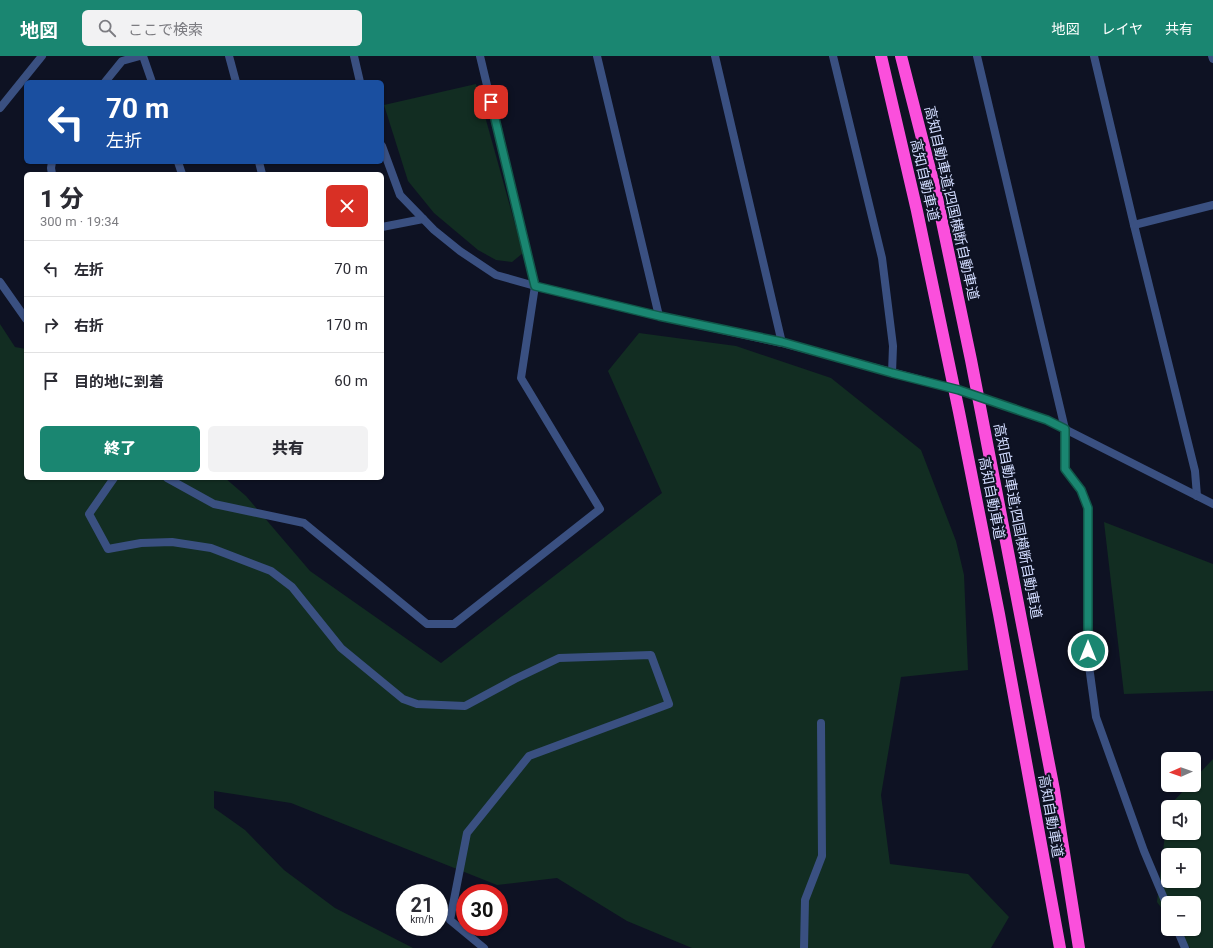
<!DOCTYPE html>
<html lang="ja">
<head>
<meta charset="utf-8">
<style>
  :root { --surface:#fff; --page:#f2f2f3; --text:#2b2b33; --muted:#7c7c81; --line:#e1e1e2; --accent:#1a8671 }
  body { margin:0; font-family:Roboto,"Noto Sans JP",sans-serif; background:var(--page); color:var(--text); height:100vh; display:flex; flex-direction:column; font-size:15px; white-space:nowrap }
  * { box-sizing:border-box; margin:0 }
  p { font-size:13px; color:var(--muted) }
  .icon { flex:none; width:22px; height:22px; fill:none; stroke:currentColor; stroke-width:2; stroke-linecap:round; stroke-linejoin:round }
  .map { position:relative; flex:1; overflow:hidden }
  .drawer { position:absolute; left:24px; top:116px; width:360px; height:308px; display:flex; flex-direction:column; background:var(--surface); border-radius:6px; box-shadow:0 1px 3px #0004 }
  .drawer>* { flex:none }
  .hud { position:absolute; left:24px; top:24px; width:360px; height:84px; border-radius:6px; box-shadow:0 1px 3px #0004; background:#1a4fa0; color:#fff; overflow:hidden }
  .needle { width:26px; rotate:268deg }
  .controls { position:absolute; left:1161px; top:696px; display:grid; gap:8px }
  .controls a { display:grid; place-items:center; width:40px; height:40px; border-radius:6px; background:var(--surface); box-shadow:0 1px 3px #0004; font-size:20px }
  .speed { position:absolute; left:396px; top:828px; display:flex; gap:8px; font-size:20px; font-weight:700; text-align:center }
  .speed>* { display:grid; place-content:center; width:52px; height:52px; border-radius:50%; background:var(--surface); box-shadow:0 1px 3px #0004; line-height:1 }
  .speed small { font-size:10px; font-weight:400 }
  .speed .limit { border:6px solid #d22; background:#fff; color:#111 }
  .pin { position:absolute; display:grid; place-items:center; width:34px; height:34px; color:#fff; margin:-17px; border-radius:8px; box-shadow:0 2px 6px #0006 }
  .me { position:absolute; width:44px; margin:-22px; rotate:0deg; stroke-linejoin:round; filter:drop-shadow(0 0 3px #0008) }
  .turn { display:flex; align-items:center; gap:14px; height:84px; padding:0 16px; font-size:18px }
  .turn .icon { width:52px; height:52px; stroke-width:2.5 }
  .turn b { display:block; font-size:28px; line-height:34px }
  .round { display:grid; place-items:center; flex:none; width:42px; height:42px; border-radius:6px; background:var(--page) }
  .head { display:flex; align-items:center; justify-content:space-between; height:68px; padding:0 16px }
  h1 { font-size:24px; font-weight:800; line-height:30px }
  .action { display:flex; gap:8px; margin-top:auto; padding:8px 16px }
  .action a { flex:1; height:46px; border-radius:6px; background:var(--accent); color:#fff; font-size:16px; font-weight:800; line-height:46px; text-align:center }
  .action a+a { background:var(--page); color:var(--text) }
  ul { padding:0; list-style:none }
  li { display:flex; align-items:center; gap:12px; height:56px; padding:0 16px; border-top:1px solid var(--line) }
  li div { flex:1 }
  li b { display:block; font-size:15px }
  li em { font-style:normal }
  header { display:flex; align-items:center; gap:24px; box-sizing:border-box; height:56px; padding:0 20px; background:var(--accent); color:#fff }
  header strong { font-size:19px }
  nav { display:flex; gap:22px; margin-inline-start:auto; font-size:14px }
  .search { width:280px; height:36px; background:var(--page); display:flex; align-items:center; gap:10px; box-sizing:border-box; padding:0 14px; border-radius:6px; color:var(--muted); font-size:15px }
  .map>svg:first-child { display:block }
  .green { fill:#122d22; fill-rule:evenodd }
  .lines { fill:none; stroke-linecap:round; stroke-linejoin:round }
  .minor { stroke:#3a5081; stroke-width:8 }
  .tertiary { stroke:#3a5081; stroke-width:8 }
  .motorway { stroke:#fb4fdc; stroke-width:12 }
  .tertiary-bridge { stroke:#3a5081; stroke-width:8 }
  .route-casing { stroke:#115749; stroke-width:10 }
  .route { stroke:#1a8671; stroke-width:7 }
  .labels { text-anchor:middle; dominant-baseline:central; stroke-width:4; stroke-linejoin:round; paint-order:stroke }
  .street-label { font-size:14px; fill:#d1dbfe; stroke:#0e1223 }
</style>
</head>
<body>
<header>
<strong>地図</strong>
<div class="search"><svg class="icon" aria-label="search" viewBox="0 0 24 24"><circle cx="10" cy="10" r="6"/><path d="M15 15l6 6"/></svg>ここで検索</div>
<nav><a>地図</a><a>レイヤ</a><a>共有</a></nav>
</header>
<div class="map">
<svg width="1213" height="892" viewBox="0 0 1213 892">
  <rect width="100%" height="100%" fill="#0e1223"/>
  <g class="green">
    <polygon points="476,28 523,197 512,206 496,204 478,194 434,157 408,125 384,49"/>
    <polygon points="0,268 15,291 26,293 26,422 225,422 246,440 310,515 441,607 662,437 608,315 639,277 736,290 831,322 921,394 956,485 964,519 968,614 901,621 881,739 890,808 968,818 1009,861 991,892 692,892 627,865 557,822 497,829 291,747 214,735 214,752 245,774 284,814 335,852 413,892 0,892"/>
    <polygon points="1104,466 1213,508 1213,635 1124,638"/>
    <path d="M1213,703V892H1190L1177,873H1194V847H1168V861L1157,846L1168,753V777H1194V751H1168L1189,729H1194V723ZM1168,799H1194V825H1168Z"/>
  </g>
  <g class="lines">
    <g class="minor">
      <polyline points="143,0 152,26"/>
      <polyline points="229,0 236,26"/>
      <polyline points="597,0 659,260"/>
      <polyline points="715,0 782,287"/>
      <polyline points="833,0 882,202 893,290 892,317"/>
      <polyline points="977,0 1065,373 1065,413 1081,434 1088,452 1089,610 1096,661 1144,795 1168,852"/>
      <polyline points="1094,0 1134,169 1195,415 1197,440"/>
      <polyline points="1212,0 1213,3"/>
      <polyline points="105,26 122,5 140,0"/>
      <polyline points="0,52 42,0"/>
      <polyline points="178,106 182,118"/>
      <polyline points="259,106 262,118"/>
      <polyline points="52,118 51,112 52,106"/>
      <polyline points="1134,169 1213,149"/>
      <polyline points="382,171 423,163"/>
      <polyline points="0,226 26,263"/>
      <polyline points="114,422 89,458 108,493 141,487 172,486 211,492 271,515 292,531 341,592 403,643 417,648 465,650 515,623 559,602 651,599 669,648 529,700 467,777 450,864 484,892"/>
      <polyline points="167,422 214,448 304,467 427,568 454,568 600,453 521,322 535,230 480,0"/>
      <polyline points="1177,873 1185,892"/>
      <polyline points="804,892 805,844 822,800 821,667"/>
    </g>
    <g class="tertiary">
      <polyline points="354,0 360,26"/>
      <polyline points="382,90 400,139 434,174 460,195 496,219 535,230 659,260 782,287 922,324"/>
      <polyline points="1047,364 1213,448"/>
    </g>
    <g class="motorway">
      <polyline points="881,0 917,155 959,356 999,558 1060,892"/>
      <polyline points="901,0 936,137 971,304 1054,734 1079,892"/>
    </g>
    <polyline class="tertiary-bridge" points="922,324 959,334 1047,364"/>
  </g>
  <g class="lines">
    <defs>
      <polyline id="route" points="491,46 535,230 659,260 782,286 892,317 959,334 1047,364 1065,373 1065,413 1081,434 1088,452 1088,595"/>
    </defs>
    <use href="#route" class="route-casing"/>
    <use href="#route" class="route"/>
  </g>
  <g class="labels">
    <g class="street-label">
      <text transform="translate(925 124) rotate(77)">高知自動車道</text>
      <text transform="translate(952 147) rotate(77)">高知自動車道;四国横断自動車道</text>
      <text transform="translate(992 442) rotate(79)">高知自動車道</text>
      <text transform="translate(1018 465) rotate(79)">高知自動車道;四国横断自動車道</text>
      <text transform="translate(1051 760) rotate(80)">高知自動車道</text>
    </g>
  </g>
</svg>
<div class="controls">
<a><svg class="needle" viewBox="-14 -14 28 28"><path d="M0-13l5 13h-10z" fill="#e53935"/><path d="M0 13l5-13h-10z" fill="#7c7c81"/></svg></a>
<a><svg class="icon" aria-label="sound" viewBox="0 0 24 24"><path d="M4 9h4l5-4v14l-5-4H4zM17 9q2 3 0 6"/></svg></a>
<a>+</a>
<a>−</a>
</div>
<div class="speed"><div>21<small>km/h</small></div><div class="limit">30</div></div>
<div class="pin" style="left:491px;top:46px;background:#d93025"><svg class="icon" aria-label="arrive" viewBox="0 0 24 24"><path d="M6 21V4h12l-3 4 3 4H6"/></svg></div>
<svg class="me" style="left:1088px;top:595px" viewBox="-20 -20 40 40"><circle r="17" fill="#1a8671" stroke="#fff" stroke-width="3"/><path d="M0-11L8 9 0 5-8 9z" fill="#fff"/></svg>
<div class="hud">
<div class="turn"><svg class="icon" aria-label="left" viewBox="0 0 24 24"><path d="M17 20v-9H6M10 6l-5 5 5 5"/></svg><div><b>70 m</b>左折</div></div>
</div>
<section class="drawer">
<div class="head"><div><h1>1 分</h1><p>300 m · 19:34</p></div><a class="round" style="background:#d93025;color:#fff"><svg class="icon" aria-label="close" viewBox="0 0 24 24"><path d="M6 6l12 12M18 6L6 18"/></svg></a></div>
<ul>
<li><svg class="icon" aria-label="left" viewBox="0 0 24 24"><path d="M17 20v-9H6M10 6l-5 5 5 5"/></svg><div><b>左折</b></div><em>70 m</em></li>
<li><svg class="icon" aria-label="right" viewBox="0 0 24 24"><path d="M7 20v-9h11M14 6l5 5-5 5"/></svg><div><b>右折</b></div><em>170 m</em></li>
<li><svg class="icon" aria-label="arrive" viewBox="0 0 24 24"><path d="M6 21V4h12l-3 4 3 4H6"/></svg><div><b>目的地に到着</b></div><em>60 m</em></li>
</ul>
<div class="action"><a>終了</a><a>共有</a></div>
</section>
</div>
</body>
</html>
